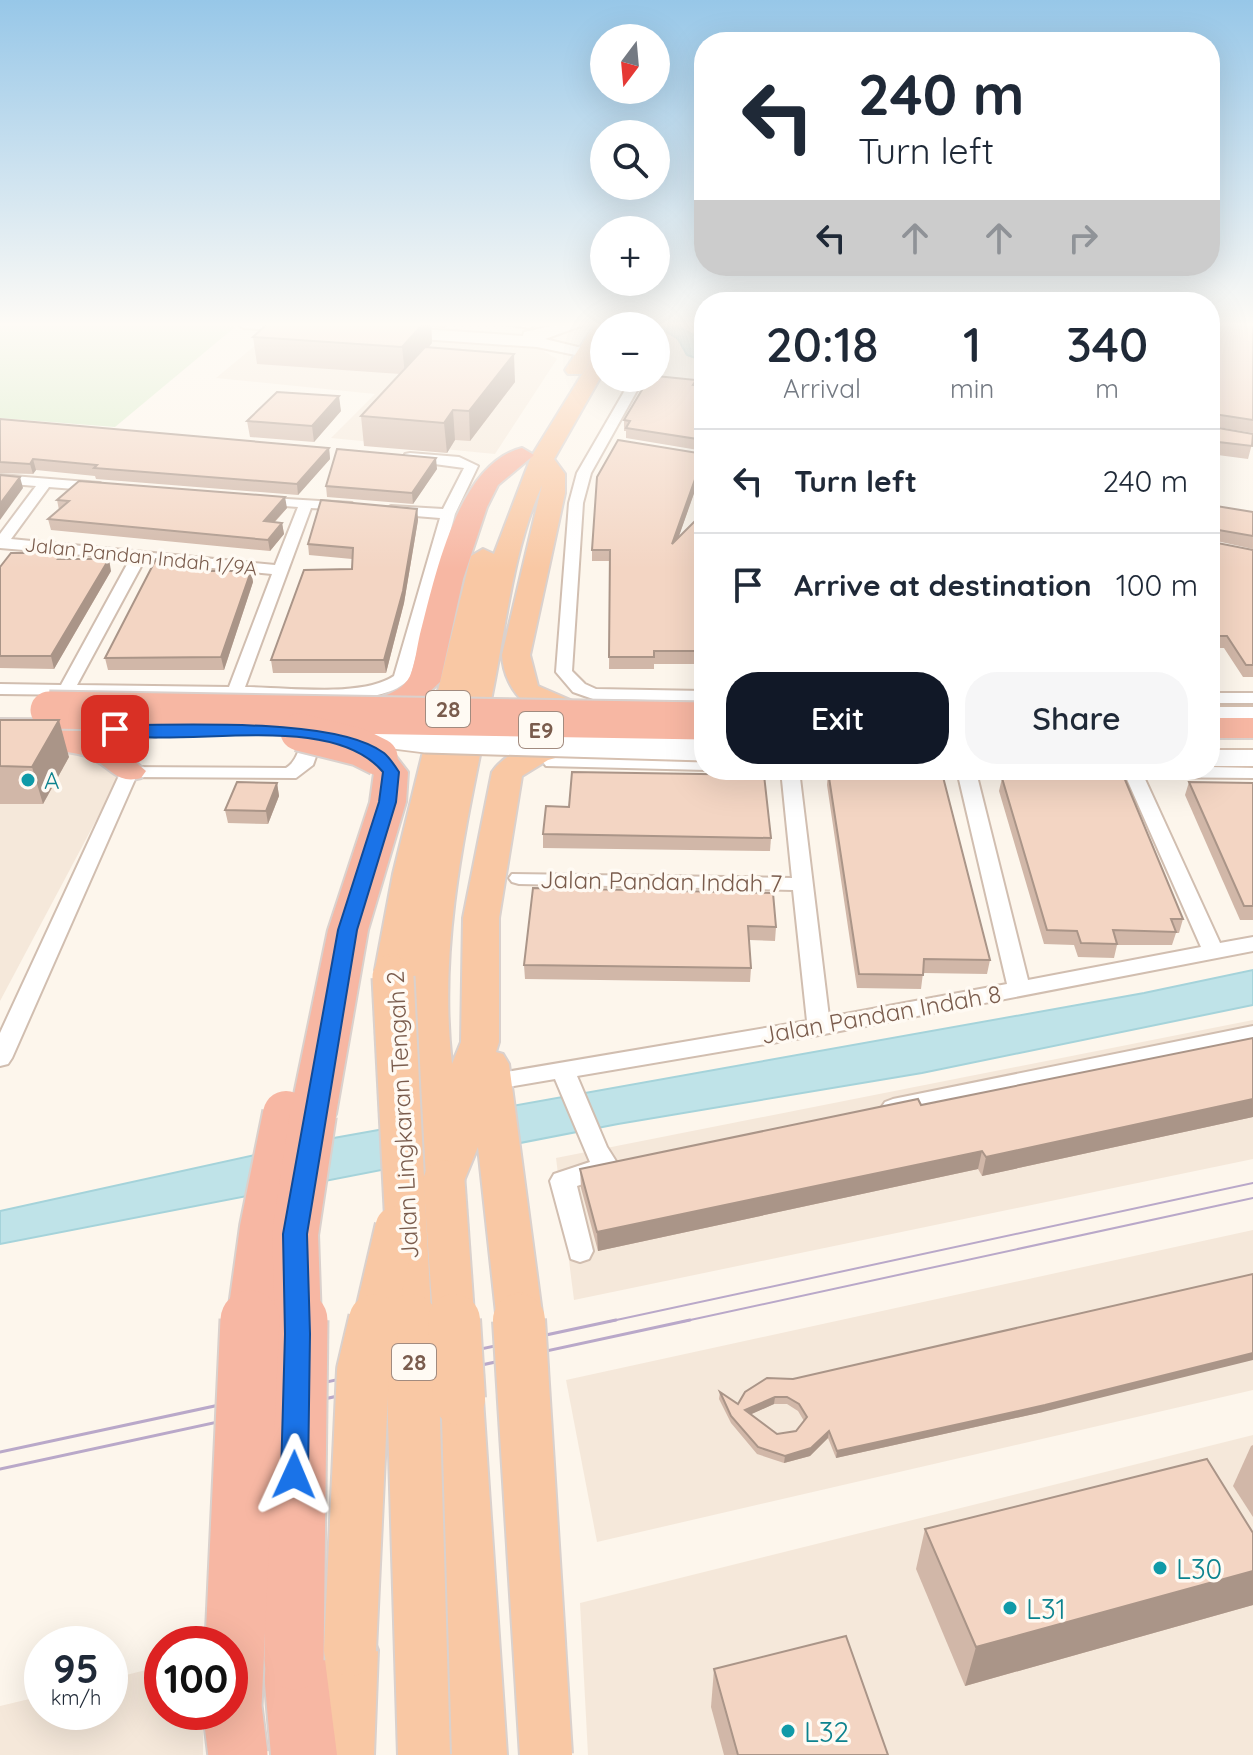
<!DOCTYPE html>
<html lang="en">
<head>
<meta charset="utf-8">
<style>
  :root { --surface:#fff; --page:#f6f6f7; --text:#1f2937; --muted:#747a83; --line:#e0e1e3; --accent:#111827 }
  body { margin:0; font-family:Quicksand,sans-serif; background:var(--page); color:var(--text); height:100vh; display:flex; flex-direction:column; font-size:30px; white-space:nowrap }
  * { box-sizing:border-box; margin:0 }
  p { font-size:26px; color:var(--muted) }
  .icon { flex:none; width:44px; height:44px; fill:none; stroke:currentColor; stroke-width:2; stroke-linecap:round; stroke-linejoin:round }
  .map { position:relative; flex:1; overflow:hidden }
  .panel { position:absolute; left:694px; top:292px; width:526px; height:488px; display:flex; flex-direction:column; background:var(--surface); border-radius:32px; box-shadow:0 8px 32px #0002 }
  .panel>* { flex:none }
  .banner { position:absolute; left:694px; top:32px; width:526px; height:244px; border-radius:32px; box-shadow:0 8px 32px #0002; background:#fff; color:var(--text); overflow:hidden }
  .needle { width:52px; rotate:196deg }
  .buttons { position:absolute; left:590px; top:24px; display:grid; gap:16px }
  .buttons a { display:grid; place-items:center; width:80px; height:80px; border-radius:50%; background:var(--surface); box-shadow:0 8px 32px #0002; font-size:40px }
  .speed { position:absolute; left:24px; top:1626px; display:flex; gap:16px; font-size:40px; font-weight:700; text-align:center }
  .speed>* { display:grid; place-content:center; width:104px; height:104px; border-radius:50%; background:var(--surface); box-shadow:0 8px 32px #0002; line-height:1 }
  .speed small { font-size:20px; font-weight:400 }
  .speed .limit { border:12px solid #d22; background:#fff; color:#111 }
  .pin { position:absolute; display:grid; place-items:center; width:68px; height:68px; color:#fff; margin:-34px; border-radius:16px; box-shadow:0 4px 12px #0006 }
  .me { position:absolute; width:88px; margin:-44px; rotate:1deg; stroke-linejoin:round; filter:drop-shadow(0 0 6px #0008) }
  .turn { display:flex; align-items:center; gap:28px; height:168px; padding:0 32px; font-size:36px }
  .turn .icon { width:104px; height:104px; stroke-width:2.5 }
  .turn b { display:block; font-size:56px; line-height:68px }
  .lanes { display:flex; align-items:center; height:76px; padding:0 32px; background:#0003; justify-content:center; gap:40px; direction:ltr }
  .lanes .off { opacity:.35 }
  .eta { display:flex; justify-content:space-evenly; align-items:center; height:136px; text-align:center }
  .eta b { font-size:48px; font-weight:600; line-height:56px }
  .action { display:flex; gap:16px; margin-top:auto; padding:16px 32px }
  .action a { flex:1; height:92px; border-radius:32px; background:var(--accent); color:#fff; font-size:32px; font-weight:600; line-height:92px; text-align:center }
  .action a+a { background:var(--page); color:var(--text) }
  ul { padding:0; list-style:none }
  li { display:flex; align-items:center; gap:24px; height:104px; padding:0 32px; border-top:2px solid var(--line) }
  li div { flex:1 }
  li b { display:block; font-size:30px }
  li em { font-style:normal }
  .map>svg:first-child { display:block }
  .residential { fill:#f5e8da }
  .green { fill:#d8ecc9 }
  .water { fill:#bfe3e8; stroke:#a5d3da; stroke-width:2 }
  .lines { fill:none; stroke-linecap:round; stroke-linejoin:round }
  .minor-casing { stroke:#d1beb0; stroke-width:4 }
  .secondary-casing { stroke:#d6c0b0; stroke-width:4 }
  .trunk-casing { stroke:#dad1cd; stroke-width:4 }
  .motorway-casing { stroke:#dad1cd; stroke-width:4 }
  .minor { fill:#fff; fill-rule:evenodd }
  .secondary { fill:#fff; fill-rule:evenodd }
  .trunk { fill:#f9c8a4; fill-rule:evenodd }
  .motorway { fill:#f7b7a3; fill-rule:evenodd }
  .tram-far1 { stroke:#b9a8c9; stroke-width:2 }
  .tram { stroke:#b9a8c9; stroke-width:3 }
  .secondary-bridge-casing { stroke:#d6c0b0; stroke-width:33; stroke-linecap:butt }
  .trunk-bridge-far2-casing { stroke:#dad1cd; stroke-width:37; stroke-linecap:butt }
  .trunk-bridge-far1-casing { stroke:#dad1cd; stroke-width:45; stroke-linecap:butt }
  .trunk-bridge-casing { stroke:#dad1cd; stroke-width:56; stroke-linecap:butt }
  .motorway-bridge-far2-casing { stroke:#dad1cd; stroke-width:41; stroke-linecap:butt }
  .motorway-bridge-far1-casing { stroke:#dad1cd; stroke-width:50; stroke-linecap:butt }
  .motorway-bridge-casing { stroke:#dad1cd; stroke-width:63; stroke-linecap:butt }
  .secondary-bridge { stroke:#fff; stroke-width:29 }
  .trunk-bridge-far2 { stroke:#f9c8a4; stroke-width:33 }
  .trunk-bridge-far1 { stroke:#f9c8a4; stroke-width:41 }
  .trunk-bridge { stroke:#f9c8a4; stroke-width:52 }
  .motorway-bridge-far2 { stroke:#f7b7a3; stroke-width:37 }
  .motorway-bridge-far1 { stroke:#f7b7a3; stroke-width:46 }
  .motorway-bridge { stroke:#f7b7a3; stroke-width:59 }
  .wall { fill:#d1b7a8; fill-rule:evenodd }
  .shaded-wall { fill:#aa9588 }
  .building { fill:#f3d5c3; stroke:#aa9588; stroke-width:2; fill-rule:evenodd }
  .route { fill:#1a73e8; stroke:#114b97; stroke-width:2 }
  .culture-dot { fill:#0f9aa8; stroke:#fffaf3; stroke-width:3 }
  .labels { text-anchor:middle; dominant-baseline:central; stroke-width:7; stroke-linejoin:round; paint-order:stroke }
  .far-street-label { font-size:20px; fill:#7a5c4d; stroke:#fffaf3 }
  .shield { fill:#fffaf3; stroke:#a28b7f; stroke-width:2 }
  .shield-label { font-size:22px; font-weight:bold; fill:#7a5c4d }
  .culture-label { font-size:24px; fill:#0d838f; stroke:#fffaf3; text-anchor:start }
  .street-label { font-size:24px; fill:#7a5c4d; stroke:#fffaf3 }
  .near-culture-label { font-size:28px; fill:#0d838f; stroke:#fffaf3; text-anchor:start }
</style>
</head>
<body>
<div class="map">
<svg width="1253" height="1755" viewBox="0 0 1253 1755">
  <rect width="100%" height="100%" fill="#fdf6ec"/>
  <g class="residential">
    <polygon points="275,329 540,349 557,359 495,454 331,438 375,394 216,378"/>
    <polygon points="0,749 86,750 118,779 0,1001"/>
    <polygon points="1253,1020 1253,1159 574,1300 556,1158"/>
    <polygon points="1253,1230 1253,1390 597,1542 566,1380"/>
    <polygon points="1253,1435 1253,1755 588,1755 580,1603"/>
    <polygon points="162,1666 162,1712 203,1712 203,1755 0,1755 0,1706 42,1696 42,1712 110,1712 110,1679"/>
  </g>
  <polygon class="green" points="0,323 171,323 235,327 115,427 0,418"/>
  <g class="water">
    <polygon points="653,323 671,323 704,340 704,361 687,355 678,339"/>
    <polygon points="1253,970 1253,1005 922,1073 618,1124 0,1244 0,1211 328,1139 1144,993"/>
  </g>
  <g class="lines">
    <defs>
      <g id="minor">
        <polygon points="497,323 533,323 534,325 529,328"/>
        <polygon points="632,378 644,378 591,473 583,503 572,671 585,684 596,689 704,691 704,701 593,699 573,692 556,672 569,503 577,473"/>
        <path d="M410,453L459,457L478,466L455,514L410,678C395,695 370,697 348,698L0,694V684L61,685L130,559L0,548V534L36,486L0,483V475L100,483L107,487L100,491L49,487L11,539L275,565L298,507L259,504L254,503V497L352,503L354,506L347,510L311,508L245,687C286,687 361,698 394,676L440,518L391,514L384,510L391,506L443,509L464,468L405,460V454ZM144,561L272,574L229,687L77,685Z"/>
        <rect x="1210" y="693" width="43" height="10"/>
        <path d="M317,723L326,728L313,765L296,778L136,777L12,1058L8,1064L0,1066V1033L123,767L286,768C303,758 299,729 317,723Z"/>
        <polygon points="552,757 704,760 706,770 546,766 543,762"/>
        <path d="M1210,767L1253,768V778L1144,777L1220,943L1253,937V951L819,1035L577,1076L607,1147L619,1166L616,1173L577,1186L593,1251L589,1259L580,1262L571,1259L550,1181L554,1174L590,1162L555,1079L508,1087L500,1085L496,1079L500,1073L807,1021L793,890L519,884L512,882L509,878L512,874L792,878L781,770H799L829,1017L1007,984L958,775L950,770H1210ZM977,776L1126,777L1201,947L1028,980Z"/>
        <polygon points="1253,1026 1253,1042 893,1117 885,1114 881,1108 885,1102 893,1099"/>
      </g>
      <g id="secondary">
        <polygon points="236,323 308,323 313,327 305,332 244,328"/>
        <polygon points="566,323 589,323 545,339 590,350 590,358 537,347 393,337 385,332 393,327 523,336 524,332"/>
        <rect x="1210" y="707" width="43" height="16"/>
        <rect x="1210" y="750" width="43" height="16"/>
      </g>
      <g id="trunk">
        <polygon points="596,323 614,323 604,326 604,339 582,374 568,374 565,370"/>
        <path d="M604,349V371L554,459L565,474V493L530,655L538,686L575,702L580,708L575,714C535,724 504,692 502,655L542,485C514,548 507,618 494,685C470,810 437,936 452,1064L461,1042L463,918L492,772C508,748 557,731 585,738L589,744L585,750L548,760L522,776L499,918V1042L496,1052L503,1054L509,1064L542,1313L535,1327L519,1333L503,1327L496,1313L478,1147L459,1193L444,1197L429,1193L423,1181L409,1026L410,973L406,979L393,982L380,979L375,970L393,874L471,556L483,549L494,554L531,457L594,355Z"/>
        <polygon points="459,1377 476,1384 483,1399 507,1755 447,1755 435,1399 442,1384"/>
        <polygon points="350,1622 370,1630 378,1650 374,1755 314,1755 322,1650 330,1630"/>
      </g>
      <g id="motorway">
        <path d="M522,448L534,455L498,485L487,507L463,579L440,682L409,711L366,725L354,722L350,715C363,696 398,700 410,676C415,664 417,647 420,634C435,578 457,464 522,448Z"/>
        <rect x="1210" y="718" width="43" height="20"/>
        <path d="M0,719L144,720L156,723L161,730L156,737L104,740L112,742L146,771L141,778C115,785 110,765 88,757C76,752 61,752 48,749L45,739H0Z"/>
        <polygon points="379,747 391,750 408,772 406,802 368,930 336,1114 329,1126 313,1131 297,1126 290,1114 328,930 370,802 374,773 362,757 367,750"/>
        <polygon points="294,1629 316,1638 325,1660 337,1755 271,1755 263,1660 272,1638"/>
      </g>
    </defs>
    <use href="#minor" class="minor-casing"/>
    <use href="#secondary" class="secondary-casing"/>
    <use href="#trunk" class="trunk-casing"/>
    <use href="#motorway" class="motorway-casing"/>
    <use href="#minor" class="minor"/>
    <use href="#secondary" class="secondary"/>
    <use href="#trunk" class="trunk"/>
    <use href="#motorway" class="motorway"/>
    <g class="tram-far1">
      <polyline points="607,1322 1253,1183"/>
      <polyline points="681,1322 1253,1198"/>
    </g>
    <g class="tram">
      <polyline points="0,1452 616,1320"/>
      <polyline points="0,1469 690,1320"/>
    </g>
    <defs>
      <polyline id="secondary-bridge" points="378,732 426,738 704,746"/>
      <polyline id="trunk-bridge-far2" points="393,970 393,979"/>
      <g id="trunk-bridge-far1">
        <polyline points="393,977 411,1322"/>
        <polyline points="444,1181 454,1322"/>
        <polyline points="519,1313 520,1322"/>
        <polyline points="374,1322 396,1227"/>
      </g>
      <g id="trunk-bridge">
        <polyline points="411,1320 424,1755"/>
        <polyline points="454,1320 459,1399"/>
        <polyline points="519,1320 546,1755"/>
        <polyline points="350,1650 363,1371 375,1320"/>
      </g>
      <g id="motorway-bridge-far2">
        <polyline points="49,710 704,721"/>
        <polyline points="299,732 359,747 379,757"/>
      </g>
      <g id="motorway-bridge-far1">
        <polyline points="250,1322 263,1228 286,1114"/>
        <polyline points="298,1322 295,1234 313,1114"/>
      </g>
      <g id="motorway-bridge">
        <polyline points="294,1660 298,1320"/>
        <polyline points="238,1755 232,1707 250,1320"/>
      </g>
    </defs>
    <use href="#secondary-bridge" class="secondary-bridge-casing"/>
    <use href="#trunk-bridge-far2" class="trunk-bridge-far2-casing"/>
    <use href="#trunk-bridge-far1" class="trunk-bridge-far1-casing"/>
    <use href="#trunk-bridge" class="trunk-bridge-casing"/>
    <use href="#motorway-bridge-far2" class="motorway-bridge-far2-casing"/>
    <use href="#motorway-bridge-far1" class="motorway-bridge-far1-casing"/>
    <use href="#motorway-bridge" class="motorway-bridge-casing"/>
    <use href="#secondary-bridge" class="secondary-bridge"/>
    <use href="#trunk-bridge-far2" class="trunk-bridge-far2"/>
    <use href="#trunk-bridge-far1" class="trunk-bridge-far1"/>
    <use href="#trunk-bridge" class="trunk-bridge"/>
    <use href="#motorway-bridge-far2" class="motorway-bridge-far2"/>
    <use href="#motorway-bridge-far1" class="motorway-bridge-far1"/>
    <use href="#motorway-bridge" class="motorway-bridge"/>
  </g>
  <g class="wall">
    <polygon points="268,323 449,323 445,328 431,327 432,343 428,348 515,382 470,441 455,440 447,453 364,446 361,416 400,374 257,364 253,337"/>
    <polygon points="1210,323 1253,323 1253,433 1212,426 1253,440 1248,459 1210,454"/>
    <polygon points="696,385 704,386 704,451 626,438 626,431 624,431 624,420"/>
    <polygon points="341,411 314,442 250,437 247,421"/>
    <polygon points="0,419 329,448 330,459 298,495 96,479 95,476 36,470 33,474 0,473"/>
    <polygon points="704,454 704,465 678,538 704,556 704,664 654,664 654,669 609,669 610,561 592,561 592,550"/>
    <polygon points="437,469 413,504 327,497 326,486"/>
    <polygon points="57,500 287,508 275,522 282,523 284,534 270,551 51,530 48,519 59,510"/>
    <polygon points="1210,505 1253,512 1253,549 1212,540 1212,542 1253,550 1253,677 1243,677 1224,648 1210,648"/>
    <polygon points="417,509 418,520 404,603 386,673 273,673 271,660 352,569 352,559 309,555 308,544"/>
    <polygon points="62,553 64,559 111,571 54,669 0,668 0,567"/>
    <polygon points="208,571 251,571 253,582 224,670 108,670 105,658"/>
    <polygon points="0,720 69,757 43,804 0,804"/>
    <polygon points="1062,770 1183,919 1179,933 1176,933 1172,945 1117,945 1114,958 1078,957 1074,945 1044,944 999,791 1002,778 1060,779"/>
    <polygon points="828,771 990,960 987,974 923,973 921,989 857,988 827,785"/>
    <polygon points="1189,782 1253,783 1253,920 1240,920 1185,795"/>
    <polygon points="277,783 279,796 268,824 228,823 225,810"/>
    <polygon points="543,834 771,838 770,851 543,848"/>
    <polygon points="533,888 776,927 775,941 749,940 751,968 750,982 525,979 524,965"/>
    <polygon points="1253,1038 1253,1117 982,1176 978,1169 598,1251 581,1188 580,1169 921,1105"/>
    <path d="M720,1392L738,1404L745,1392L1043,1412L836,1458L828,1438L810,1456L784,1463L757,1454L731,1423L719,1399ZM774,1404H787L798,1411L804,1421L796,1431L777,1434L751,1414Z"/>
    <polygon points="1253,1445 1253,1517 1233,1486 1251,1446"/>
    <polygon points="925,1529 1253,1571 1253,1605 965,1686 916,1569"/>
    <polygon points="714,1669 888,1755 724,1755 711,1707"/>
  </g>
  <g class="shaded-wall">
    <polygon points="424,323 431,323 432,343 405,374 402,347"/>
    <polygon points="514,354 515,382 470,441 469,411"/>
    <polygon points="339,396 341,411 314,442 312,426"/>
    <polygon points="453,410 455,440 447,453 444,423"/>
    <polygon points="329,448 330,459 298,495 297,484"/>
    <polygon points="704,455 704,465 672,556 672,544"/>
    <polygon points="436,458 437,469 413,504 412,493"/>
    <polygon points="33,459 36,470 33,474 30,464"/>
    <polygon points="20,477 23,488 0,520 0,504"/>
    <polygon points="285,497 287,508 265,532 264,521"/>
    <polygon points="417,509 418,520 404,603 386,673 384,660"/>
    <polygon points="282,523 284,534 270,551 268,540"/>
    <polygon points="109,559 111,571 54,669 51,656"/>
    <polygon points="206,559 208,571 201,571"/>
    <polygon points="251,571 253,582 224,670 221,657"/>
    <polygon points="59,720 69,757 43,804 32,767"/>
    <polygon points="277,783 279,796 268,824 266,811"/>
    <polygon points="1253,1099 1253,1117 982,1176 986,1157"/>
    <polygon points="982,1151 978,1169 598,1251 597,1232"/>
    <polygon points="1253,1353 1253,1360 1043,1412 836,1458 837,1451"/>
    <polygon points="775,1397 774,1404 745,1417 745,1410"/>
    <polygon points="829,1431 828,1438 810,1456 784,1463 785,1456"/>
    <polygon points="1253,1571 1253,1605 965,1686 976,1647"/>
  </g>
  <g class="building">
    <polygon points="268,323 424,323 402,347 253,337"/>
    <polygon points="1210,323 1253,323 1253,420 1214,414 1210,416 1213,427 1253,434 1252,446 1210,441"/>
    <polygon points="425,347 514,354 469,411 453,410 444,423 361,416"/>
    <polygon points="656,376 696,380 693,385 704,386 704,440 626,428 630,421 624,420 649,378 656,378"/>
    <polygon points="277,392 339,396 312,426 247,421"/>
    <polygon points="0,419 329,448 297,484 94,468 97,465 33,459 30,464 0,462"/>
    <polygon points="618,440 704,454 672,544 701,515 704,556 704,651 654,651 654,657 609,657 610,550 592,550 597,477"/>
    <polygon points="337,449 436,458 412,493 326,486"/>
    <polygon points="0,475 20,477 0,504"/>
    <polygon points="79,481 285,497 264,521 282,523 268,540 48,519 69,501 57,500"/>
    <polygon points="321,500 417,509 403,591 384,660 271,660 304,570 352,569 353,548 308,544"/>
    <polygon points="1210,505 1253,512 1253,536 1213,529 1210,531"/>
    <polygon points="1210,532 1212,542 1253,550 1253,665 1246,665 1227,636 1211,636 1210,634"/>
    <polygon points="11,553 62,553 58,559 109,559 51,656 0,656 0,567"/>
    <polygon points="156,559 206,559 201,571 251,571 221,657 105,658"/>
    <polygon points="0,720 59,720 32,767 0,766"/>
    <polygon points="1062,770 1121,770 1183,919 1171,919 1176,932 1113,930 1117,944 1081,943 1077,931 1047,930 1002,778 1065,779"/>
    <polygon points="828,771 942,773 990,960 924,959 923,975 859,974"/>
    <polygon points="572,772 764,775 771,838 543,834 546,806 569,807"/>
    <polygon points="237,782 277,783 266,811 225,810"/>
    <polygon points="1189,782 1253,783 1253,906 1244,906"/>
    <polygon points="533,888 773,893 776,927 748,926 751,968 524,965"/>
    <polygon points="1253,1038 1253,1099 986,1157 982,1151 597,1232 580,1169 918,1099 921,1105"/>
    <path d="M1253,1274V1353L1045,1405L837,1451L829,1431L811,1448L785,1456L758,1447L731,1416L720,1392L738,1404L745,1392L767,1378L793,1379ZM775,1397H787L799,1404L807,1417L796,1431L777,1434L745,1410Z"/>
    <polygon points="1207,1459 1253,1533 1253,1571 976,1647 925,1529"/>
    <polygon points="846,1636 888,1755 738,1755 714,1669"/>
  </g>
  <linearGradient id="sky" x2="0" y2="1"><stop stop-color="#97c7e8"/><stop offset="0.57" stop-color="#fefbf6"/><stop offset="1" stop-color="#fefbf6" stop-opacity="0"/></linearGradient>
  <rect width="1253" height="569" fill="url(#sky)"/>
  <path class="route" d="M115,725C179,726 335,716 384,753C390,758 395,766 399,772L396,802L357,930L307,1234L310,1334L308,1475L304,1484L294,1488L285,1484L281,1475L285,1334L283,1234L338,930L379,802L383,772C330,709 182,750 110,733V726Z"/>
  <g class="culture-dot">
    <circle cx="28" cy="780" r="8"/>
    <circle cx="1160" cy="1568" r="8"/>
    <circle cx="1010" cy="1608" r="8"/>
    <circle cx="788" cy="1731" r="8"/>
  </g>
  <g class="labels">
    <g class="far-street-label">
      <text transform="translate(141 556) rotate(6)">Jalan Pandan Indah 1/9A</text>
    </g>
    <g class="shield">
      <rect x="426" y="691" width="44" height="36" rx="6"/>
      <rect x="519" y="712" width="44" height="36" rx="6"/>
      <rect x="392" y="1344" width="44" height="36" rx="6"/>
    </g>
    <g class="shield-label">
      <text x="448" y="709">28</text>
      <text x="541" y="730">E9</text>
      <text x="414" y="1362">28</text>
    </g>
    <g class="culture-label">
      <text x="44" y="780">A</text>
    </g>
    <g class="street-label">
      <text transform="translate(661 881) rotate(1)">Jalan Pandan Indah 7</text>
      <text transform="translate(881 1014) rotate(-10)">Jalan Pandan Indah 8</text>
      <text transform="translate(402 1115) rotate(-93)">Jalan Lingkaran Tengah 2</text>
    </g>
    <g class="near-culture-label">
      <text x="1176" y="1568">L30</text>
      <text x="1026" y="1608">L31</text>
      <text x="804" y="1731">L32</text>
    </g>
  </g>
</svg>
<div class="buttons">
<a><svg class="needle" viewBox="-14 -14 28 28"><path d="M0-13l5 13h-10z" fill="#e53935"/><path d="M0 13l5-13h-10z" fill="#747a83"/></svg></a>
<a><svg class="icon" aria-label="search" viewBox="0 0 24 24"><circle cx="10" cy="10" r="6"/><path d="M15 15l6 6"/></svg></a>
<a>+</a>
<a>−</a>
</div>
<div class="speed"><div>95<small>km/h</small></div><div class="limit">100</div></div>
<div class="pin" style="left:115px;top:729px;background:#d93025"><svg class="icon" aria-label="arrive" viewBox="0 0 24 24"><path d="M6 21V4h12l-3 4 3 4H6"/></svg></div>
<svg class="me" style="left:294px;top:1475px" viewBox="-20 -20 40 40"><path d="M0-17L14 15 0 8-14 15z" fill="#1a73e8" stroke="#fff" stroke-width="4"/></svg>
<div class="banner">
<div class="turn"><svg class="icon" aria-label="left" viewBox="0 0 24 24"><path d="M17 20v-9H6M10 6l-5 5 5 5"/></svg><div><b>240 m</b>Turn left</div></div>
<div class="lanes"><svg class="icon" aria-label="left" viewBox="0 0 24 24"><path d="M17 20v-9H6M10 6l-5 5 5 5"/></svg><svg class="icon off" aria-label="ahead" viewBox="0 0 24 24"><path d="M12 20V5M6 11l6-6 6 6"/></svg><svg class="icon off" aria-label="ahead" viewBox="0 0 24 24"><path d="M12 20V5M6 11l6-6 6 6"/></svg><svg class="icon off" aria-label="right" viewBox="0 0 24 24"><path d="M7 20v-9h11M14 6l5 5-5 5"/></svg></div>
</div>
<section class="panel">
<div class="eta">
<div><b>20:18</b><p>Arrival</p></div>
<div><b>1</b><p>min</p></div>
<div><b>340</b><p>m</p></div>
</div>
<ul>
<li><svg class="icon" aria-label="left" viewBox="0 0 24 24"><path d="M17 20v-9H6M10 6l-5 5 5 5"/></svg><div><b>Turn left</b></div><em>240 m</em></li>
<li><svg class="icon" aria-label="arrive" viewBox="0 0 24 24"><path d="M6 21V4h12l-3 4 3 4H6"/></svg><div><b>Arrive at destination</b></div><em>100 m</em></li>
</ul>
<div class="action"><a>Exit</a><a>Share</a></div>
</section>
</div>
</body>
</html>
